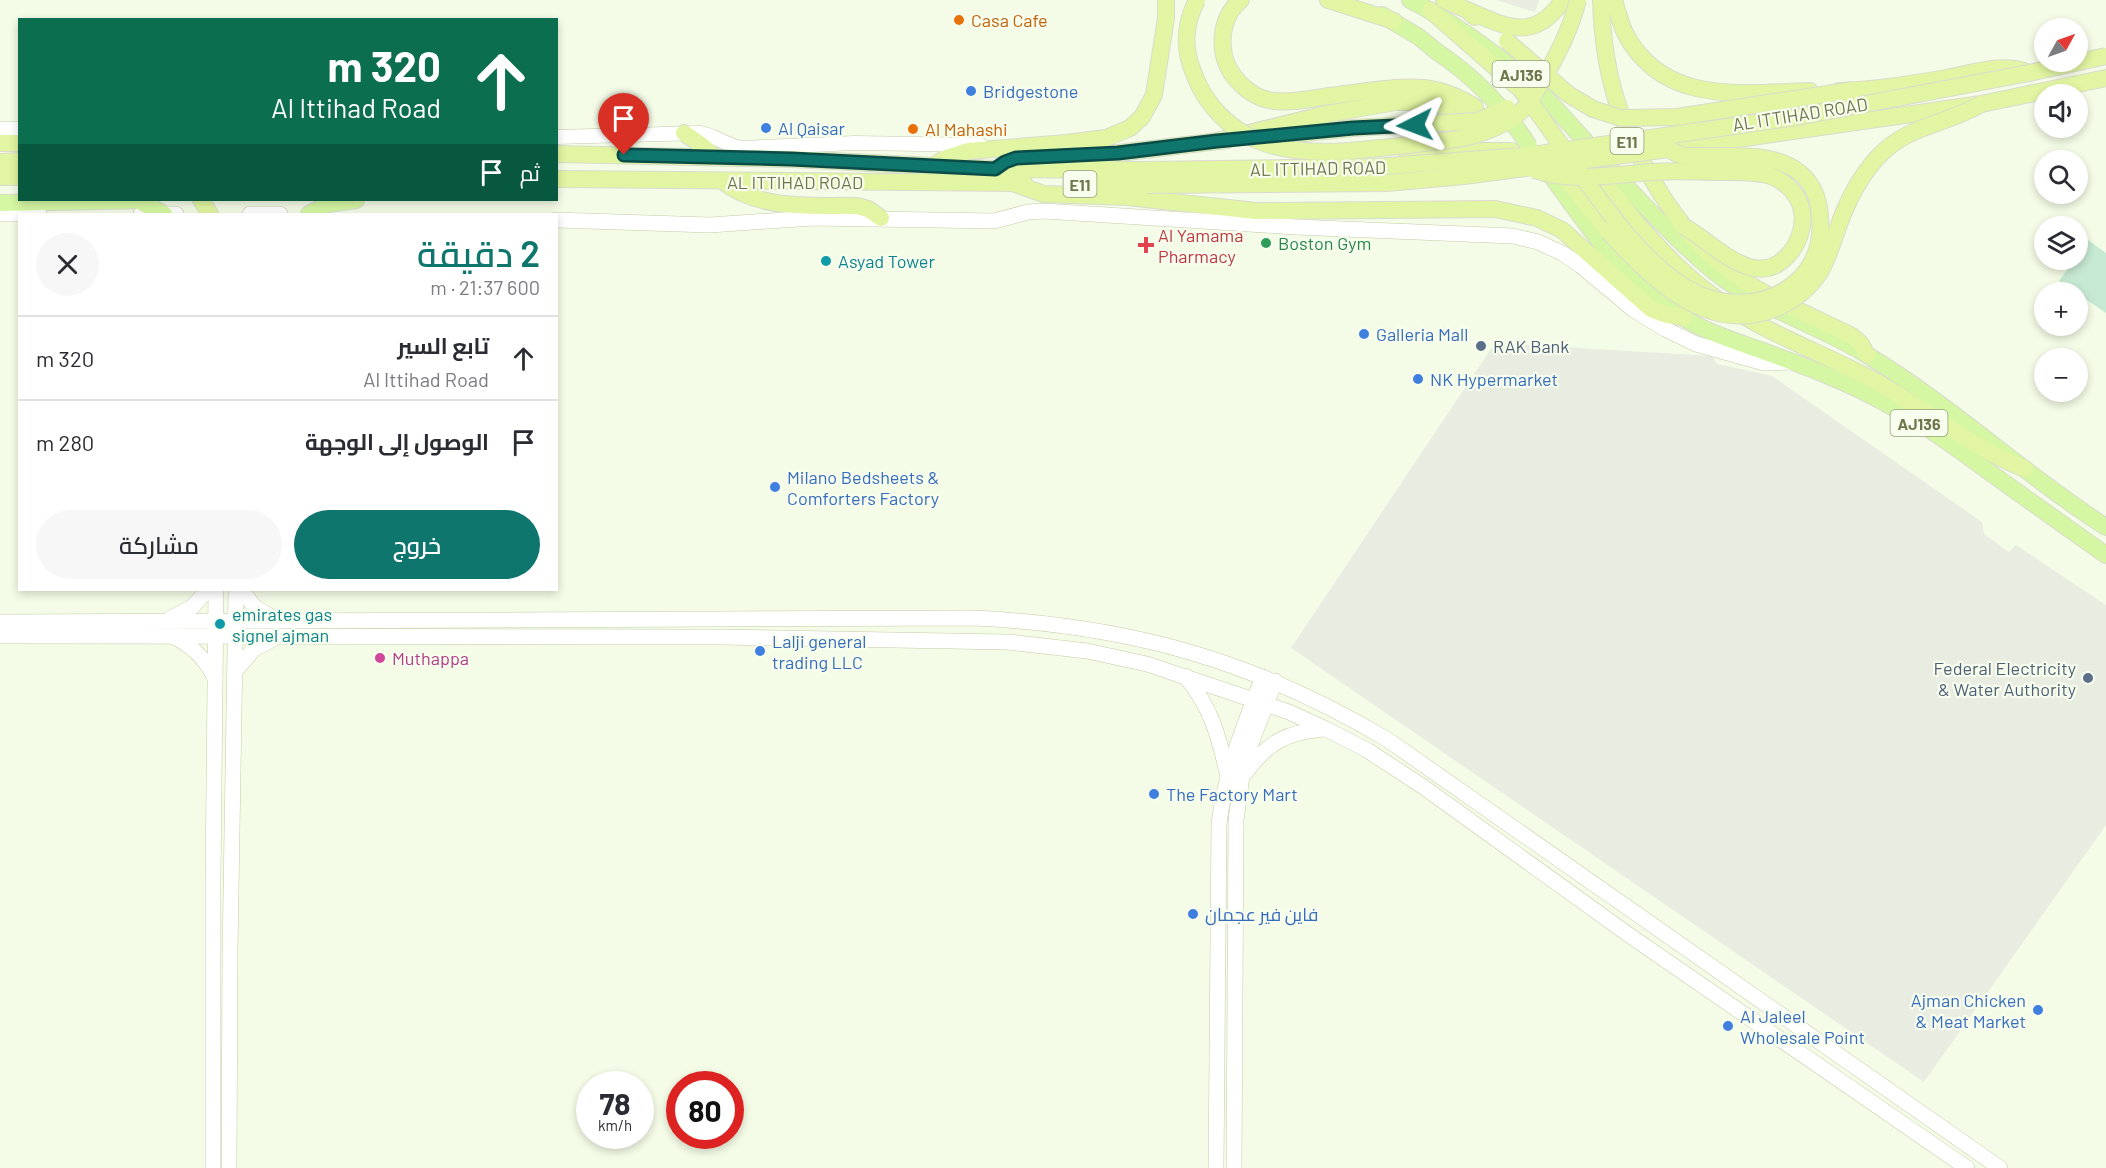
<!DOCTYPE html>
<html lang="ar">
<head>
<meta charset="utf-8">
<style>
  :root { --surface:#fff; --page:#f7f7f7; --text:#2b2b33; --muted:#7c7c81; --line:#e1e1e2; --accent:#0f766e }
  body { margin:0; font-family:Barlow,Cairo,sans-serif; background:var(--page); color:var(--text); direction:rtl; height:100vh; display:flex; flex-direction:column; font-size:22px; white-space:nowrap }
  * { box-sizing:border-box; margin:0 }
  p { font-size:20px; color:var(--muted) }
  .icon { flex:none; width:33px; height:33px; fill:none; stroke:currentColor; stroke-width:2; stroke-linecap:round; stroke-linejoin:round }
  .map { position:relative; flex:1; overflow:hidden; direction:ltr }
  .drawer { position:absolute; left:18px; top:213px; width:540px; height:378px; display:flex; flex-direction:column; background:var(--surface); border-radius:0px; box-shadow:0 3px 9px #0003; direction:rtl }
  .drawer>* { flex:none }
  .top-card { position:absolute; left:18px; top:18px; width:540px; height:183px; border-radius:0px; box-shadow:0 3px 9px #0003; direction:rtl; background:#0b6e4f; color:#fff; overflow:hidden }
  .needle { width:39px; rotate:50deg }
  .fabs { position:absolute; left:2034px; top:18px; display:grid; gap:12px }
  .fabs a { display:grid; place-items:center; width:54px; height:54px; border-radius:50%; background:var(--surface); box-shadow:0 3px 9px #0003; font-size:30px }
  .speed { position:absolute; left:576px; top:1071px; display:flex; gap:12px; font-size:30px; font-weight:700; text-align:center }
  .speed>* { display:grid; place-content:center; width:78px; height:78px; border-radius:50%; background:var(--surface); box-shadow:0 3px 9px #0003; line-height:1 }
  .speed small { font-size:15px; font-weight:400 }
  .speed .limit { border:9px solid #d22; background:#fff; color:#111 }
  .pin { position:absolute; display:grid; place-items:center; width:51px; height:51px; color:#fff; margin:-62px -26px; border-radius:50% 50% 50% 0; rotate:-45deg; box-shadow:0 0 6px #0007 }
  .pin .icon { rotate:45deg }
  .me { position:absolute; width:66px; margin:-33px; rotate:267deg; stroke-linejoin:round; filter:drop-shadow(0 0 4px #0008) }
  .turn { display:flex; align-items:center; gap:21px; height:126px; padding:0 18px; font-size:27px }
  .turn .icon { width:78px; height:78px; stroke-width:2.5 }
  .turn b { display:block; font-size:42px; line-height:51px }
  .then { display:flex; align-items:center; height:57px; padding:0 18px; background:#0003; gap:12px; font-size:22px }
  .round { display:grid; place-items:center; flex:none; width:63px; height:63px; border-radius:32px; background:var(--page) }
  .head { display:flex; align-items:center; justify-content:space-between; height:102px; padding:0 18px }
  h1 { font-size:36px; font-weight:600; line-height:45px; color:var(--accent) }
  .button { display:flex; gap:12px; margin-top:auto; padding:12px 18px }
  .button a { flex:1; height:69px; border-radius:36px; background:var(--accent); color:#fff; font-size:24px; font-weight:600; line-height:69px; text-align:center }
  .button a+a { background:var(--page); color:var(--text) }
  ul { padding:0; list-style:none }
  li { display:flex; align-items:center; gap:18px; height:84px; padding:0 18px; border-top:2px solid var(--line) }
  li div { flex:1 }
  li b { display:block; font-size:22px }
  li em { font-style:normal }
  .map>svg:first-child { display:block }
  .industrial { fill:#e9ece1 }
  .green { fill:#c6e9d3 }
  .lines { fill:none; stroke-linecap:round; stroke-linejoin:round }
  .tertiary-casing { stroke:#c4cbab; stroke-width:15 }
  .secondary-casing { stroke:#c3cca6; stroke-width:16 }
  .primary-casing { stroke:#dadbd0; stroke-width:18 }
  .trunk-casing { stroke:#dadbd0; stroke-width:18 }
  .tertiary { stroke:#fff; stroke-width:14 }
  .secondary { stroke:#fff; stroke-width:15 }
  .primary { stroke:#d5f7a3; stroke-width:16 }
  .trunk { stroke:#e2f5a2; stroke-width:16 }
  .primary-bridge-casing { stroke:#dadbd0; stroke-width:18; stroke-linecap:butt }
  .trunk-bridge-casing { stroke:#dadbd0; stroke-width:18; stroke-linecap:butt }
  .primary-bridge { stroke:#d5f7a3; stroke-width:16 }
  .trunk-bridge { stroke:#e2f5a2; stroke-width:16 }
  .route-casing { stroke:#0a4d48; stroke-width:15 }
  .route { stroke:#0f766e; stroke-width:10 }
  .food-dot { fill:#e8710a; stroke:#f8feee; stroke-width:2 }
  .shop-dot { fill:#3f7fe0; stroke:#f8feee; stroke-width:2 }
  .leisure-dot { fill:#2e9e5b; stroke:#f8feee; stroke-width:2 }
  .health-dot { fill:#e0444e; stroke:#f8feee; stroke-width:2 }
  .culture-dot { fill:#0f9aa8; stroke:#f8feee; stroke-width:2 }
  .service-dot { fill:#5c6f8a; stroke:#f8feee; stroke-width:2 }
  .hotel-dot { fill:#d1479c; stroke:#f8feee; stroke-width:2 }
  .labels { text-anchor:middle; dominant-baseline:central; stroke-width:4.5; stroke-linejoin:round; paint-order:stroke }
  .shield { fill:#f8feee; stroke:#989e7d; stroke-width:1.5 }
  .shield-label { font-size:16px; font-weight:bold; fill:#6f754c }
  .food-label { font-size:18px; fill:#c56008; stroke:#f8feee; text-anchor:start }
  .shop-label { font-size:18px; fill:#366cbe; stroke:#f8feee; text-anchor:start }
  .street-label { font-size:18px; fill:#6f754c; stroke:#f8feee }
  .health-label { font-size:18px; fill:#be3a42; stroke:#f8feee; text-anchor:start }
  .leisure-label { font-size:18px; fill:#27864d; stroke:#f8feee; text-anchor:start }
  .culture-label { font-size:18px; fill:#0d838f; stroke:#f8feee; text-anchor:start }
  .service-label { font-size:18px; fill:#4e5e75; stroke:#f8feee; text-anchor:start }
  .hotel-label { font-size:18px; fill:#b23c85; stroke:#f8feee; text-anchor:start }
</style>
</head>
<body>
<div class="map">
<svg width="2106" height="1168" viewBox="0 0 2106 1168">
  <rect width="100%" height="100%" fill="#f4fce7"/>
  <g class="industrial">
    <polygon points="1496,0 1539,0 1535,12"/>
    <polygon points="1495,343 1712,356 1717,364 1772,376 1982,522 1984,534 2009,552 2016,545 2106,605 2106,825 1924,1082 1291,648"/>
  </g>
  <polygon class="green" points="2088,240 2106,253 2106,313 2059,281 2074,260 2078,260 2078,255"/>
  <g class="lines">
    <defs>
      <g id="tertiary">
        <polyline points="0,129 20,129"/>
        <path d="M556,137L700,133C715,135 727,146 742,148L855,143L981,145"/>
      </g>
      <g id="secondary">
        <polyline points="0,214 39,214"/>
        <polyline points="141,214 176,214"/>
        <polyline points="250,214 280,214"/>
        <polyline points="556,220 710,225 813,218 994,221 1028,212 1044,211 1296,227 1513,236 1538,242 1562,253 1581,266 1634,310 1665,329 1696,344 1764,363 1791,362"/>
        <polyline points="241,590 255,607 275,619"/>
        <polyline points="171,618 192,607 208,590"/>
        <path d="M0,622L975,618C1130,626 1254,660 1388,740L2000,1168"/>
        <polyline points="0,636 721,637 1008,642 1087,651 1147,664 1289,712 1326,729 1367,750 1422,786 1629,935 1967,1168"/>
        <path d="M174,637C193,646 206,660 215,678"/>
        <polyline points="235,671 254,649 275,638"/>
        <path d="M1185,676C1210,705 1219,736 1227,773"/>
        <path d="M1246,772C1268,742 1287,732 1324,729"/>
        <polyline points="213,1168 213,880 216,590"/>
        <polyline points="229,1168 230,953 236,590"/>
        <path d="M1216,1168L1219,824C1225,772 1244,725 1263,677"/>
        <polyline points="1234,1168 1236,820 1242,776 1250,746 1275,681"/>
      </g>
      <g id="primary">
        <path d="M1410,0C1461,26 1503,58 1545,97C1599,155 1651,218 1712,270C1758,308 1817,324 1867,355C1951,405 2023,474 2106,527"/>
        <polyline points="1382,15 1419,37 1436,51"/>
        <path d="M1544,166C1591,230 1633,297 1709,331C1725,338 1743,344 1760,350C1802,365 1846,381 1885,403C1921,422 1955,447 1988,471C2027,499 2066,527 2106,555"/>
        <polyline points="137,200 164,214"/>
        <polyline points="0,203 151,200"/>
        <polyline points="309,214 328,204 356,200"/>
      </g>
      <g id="trunk">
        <path d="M1241,0C1226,12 1221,31 1223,49C1225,74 1249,98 1274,101C1292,103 1311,99 1329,96C1360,92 1392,86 1424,88C1444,90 1459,97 1475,107"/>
        <polyline points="1328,0 1394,21"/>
        <polyline points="1444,0 1467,10 1475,17"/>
        <path d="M1601,0C1603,76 1621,130 1661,194C1679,222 1700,249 1727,269C1762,296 1812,316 1852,336L1861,344L1867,355"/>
        <path d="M1614,0C1617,10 1620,21 1624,31C1661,106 1742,93 1810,91"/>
        <polyline points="1430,10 1520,89"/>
        <path d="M1467,10C1506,27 1534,43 1563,0"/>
        <path d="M1839,91C1875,90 1911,84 1946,78C1974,73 2002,62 2029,73"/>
        <polyline points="684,133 700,144 715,157"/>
        <polyline points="1258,138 1353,128"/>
        <polyline points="1217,141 1322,115 1395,102 1416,102 1446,106 1493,121"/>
        <polyline points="0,143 20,143"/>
        <polyline points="1669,149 1981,104 2106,78"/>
        <polyline points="1406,151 1512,151"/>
        <polyline points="556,154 791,159 995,169 1143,170"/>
        <polyline points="0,162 20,161"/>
        <polyline points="1005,162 1016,158 1118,153 1227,140"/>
        <polyline points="933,166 946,158 968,151 1066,143 1106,138 1130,128 1142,117 1154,95 1166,18 1166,0"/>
        <polyline points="1558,169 1608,231"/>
        <path d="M1588,170C1606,182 1618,200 1631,216C1653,242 1675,266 1701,287C1754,330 1818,350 1877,382C1927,410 1972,448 2025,469"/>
        <polyline points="0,177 20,177"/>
        <polyline points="556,179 1024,183"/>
        <path d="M722,181C760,211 812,205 857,206L868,209L881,218"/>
        <polyline points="1012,183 1044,194 1127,197 1256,211 1495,209 1537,218 1562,230 1651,309 1667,315 1684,317"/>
        <polyline points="1097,184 1147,185"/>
        <polyline points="201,200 210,214"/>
      </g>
    </defs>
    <use href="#tertiary" class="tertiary-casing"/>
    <use href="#secondary" class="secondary-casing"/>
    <use href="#primary" class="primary-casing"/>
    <use href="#trunk" class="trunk-casing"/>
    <use href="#tertiary" class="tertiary"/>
    <use href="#secondary" class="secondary"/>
    <use href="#primary" class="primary"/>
    <use href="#trunk" class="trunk"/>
    <defs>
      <path id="primary-bridge" d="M1436,51C1475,77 1504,107 1529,146"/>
      <g id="trunk-bridge">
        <path d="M1197,0C1184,25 1183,48 1194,74C1205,104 1229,129 1259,141C1304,160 1369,149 1417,144C1436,141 1457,141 1475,135C1491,130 1508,123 1520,112C1530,104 1534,94 1541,83C1557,56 1570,31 1578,0"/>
        <polyline points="1507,41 1568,94 1593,109 1621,118 1677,117 1853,90"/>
        <polyline points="1353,128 1477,121 1507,108"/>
        <polyline points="1143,170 1373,167 1524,156 1797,117 2029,73 2106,56"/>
        <path d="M1535,170C1571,183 1615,174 1653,172C1675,170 1698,172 1721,172C1737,172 1755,171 1771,176C1786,182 1800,195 1802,212C1805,226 1798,244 1789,254C1756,294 1712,241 1683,226"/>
        <path d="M1147,185L1387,183L1464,176L1669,149C1680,158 1693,156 1708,156C1737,156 1776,153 1800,173C1814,185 1819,199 1820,217C1827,286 1756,320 1698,294C1628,262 1569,149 1520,89"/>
        <path d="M1608,231C1651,278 1709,338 1779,307C1796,299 1810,288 1820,272C1828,259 1832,244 1837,230C1846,204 1858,179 1877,158C1908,124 1944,126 1981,104"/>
      </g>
    </defs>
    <use href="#primary-bridge" class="primary-bridge-casing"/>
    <use href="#trunk-bridge" class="trunk-bridge-casing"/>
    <use href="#primary-bridge" class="primary-bridge"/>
    <use href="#trunk-bridge" class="trunk-bridge"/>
  </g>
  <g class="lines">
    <defs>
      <polyline id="route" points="624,155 791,159 995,169 1005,162 1016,158 1118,153 1217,141 1353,128 1415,125"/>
    </defs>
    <use href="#route" class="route-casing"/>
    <use href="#route" class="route"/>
  </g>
  <g class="food-dot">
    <circle cx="959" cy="20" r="6"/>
    <circle cx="913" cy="129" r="6"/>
  </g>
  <g class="shop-dot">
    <circle cx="971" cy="91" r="6"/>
    <circle cx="766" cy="128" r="6"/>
    <circle cx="1364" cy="334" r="6"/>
    <circle cx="1418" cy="379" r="6"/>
    <circle cx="775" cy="487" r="6"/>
    <circle cx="760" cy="651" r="6"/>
    <circle cx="1154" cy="794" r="6"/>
    <circle cx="1193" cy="914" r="6"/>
    <circle cx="2038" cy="1010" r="6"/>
    <circle cx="1728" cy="1026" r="6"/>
  </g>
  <circle class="leisure-dot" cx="1266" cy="243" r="6"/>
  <path class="health-dot" d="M1143 236h6v6h6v6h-6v6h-6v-6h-6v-6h6z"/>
  <g class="culture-dot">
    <circle cx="826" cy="261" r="6"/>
    <circle cx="220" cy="624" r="6"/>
  </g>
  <g class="service-dot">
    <circle cx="1481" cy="346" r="6"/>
    <circle cx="2088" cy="678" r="6"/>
  </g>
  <circle class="hotel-dot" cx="380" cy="658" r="6"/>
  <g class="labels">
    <g class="shield">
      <rect x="1492.5" y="61" width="57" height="26" rx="4.5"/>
      <rect x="1610.5" y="128" width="33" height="26" rx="4.5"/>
      <rect x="1063.5" y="171" width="33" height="26" rx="4.5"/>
      <rect x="1890.5" y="410" width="57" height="26" rx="4.5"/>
    </g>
    <g class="shield-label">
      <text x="1521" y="74">AJ136</text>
      <text x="1627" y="141">E11</text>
      <text x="1080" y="184">E11</text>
      <text x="1919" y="423">AJ136</text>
    </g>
    <g class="food-label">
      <text x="971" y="20">Casa Cafe</text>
      <text x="925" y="129">Al Mahashi</text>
    </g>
    <g class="shop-label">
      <text x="983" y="91">Bridgestone</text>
      <text x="778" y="128">Al Qaisar</text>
      <text x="1376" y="334">Galleria Mall</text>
      <text x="1430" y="379">NK Hypermarket</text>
      <text x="787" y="477">Milano Bedsheets &amp;<tspan x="787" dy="21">Comforters Factory</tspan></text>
      <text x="772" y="641">Lalji general<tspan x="772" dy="21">trading LLC</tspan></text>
      <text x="1166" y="794">The Factory Mart</text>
      <text x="1205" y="914">فاين فير عجمان</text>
      <text x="2026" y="1000" text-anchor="end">Ajman Chicken<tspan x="2026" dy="21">&amp; Meat Market</tspan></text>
      <text x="1740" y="1016">Al Jaleel<tspan x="1740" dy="21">Wholesale Point</tspan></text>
    </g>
    <g class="street-label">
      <text transform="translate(1800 114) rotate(-9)">AL ITTIHAD ROAD</text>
      <text transform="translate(1318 168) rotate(-1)">AL ITTIHAD ROAD</text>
      <text x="795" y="182">AL ITTIHAD ROAD</text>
    </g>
    <g class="health-label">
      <text x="1158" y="235">Al Yamama<tspan x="1158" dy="21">Pharmacy</tspan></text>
    </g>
    <g class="leisure-label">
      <text x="1278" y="243">Boston Gym</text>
    </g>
    <g class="culture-label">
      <text x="838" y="261">Asyad Tower</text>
      <text x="232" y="614">emirates gas<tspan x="232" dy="21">signel ajman</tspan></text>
    </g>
    <g class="service-label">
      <text x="1493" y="346">RAK Bank</text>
      <text x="2076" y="668" text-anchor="end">Federal Electricity<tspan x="2076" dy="21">&amp; Water Authority</tspan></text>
    </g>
    <g class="hotel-label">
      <text x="392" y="658">Muthappa</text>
    </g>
  </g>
</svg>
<div class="fabs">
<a><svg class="needle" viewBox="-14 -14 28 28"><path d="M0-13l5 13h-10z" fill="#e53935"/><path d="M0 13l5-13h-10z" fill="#7c7c81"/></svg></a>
<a><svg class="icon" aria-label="sound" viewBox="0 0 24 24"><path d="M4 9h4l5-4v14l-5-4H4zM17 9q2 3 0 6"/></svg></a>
<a><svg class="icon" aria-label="search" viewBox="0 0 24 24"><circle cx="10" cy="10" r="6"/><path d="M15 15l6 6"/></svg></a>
<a><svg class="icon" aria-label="layers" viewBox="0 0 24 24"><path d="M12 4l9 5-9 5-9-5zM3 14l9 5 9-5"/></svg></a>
<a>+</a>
<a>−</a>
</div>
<div class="speed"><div>78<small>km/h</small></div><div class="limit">80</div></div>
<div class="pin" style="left:624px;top:155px;background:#d93025"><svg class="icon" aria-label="arrive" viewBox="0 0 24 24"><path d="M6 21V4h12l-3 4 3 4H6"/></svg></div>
<svg class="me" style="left:1415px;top:125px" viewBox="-20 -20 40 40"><path d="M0-17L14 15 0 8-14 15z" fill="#0f766e" stroke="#fff" stroke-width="4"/></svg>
<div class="top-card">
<div class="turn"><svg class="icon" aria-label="ahead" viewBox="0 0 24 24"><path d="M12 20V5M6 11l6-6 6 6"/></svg><div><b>320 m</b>Al Ittihad Road</div></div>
<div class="then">ثم<svg class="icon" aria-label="arrive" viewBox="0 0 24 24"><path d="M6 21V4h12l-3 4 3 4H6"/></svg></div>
</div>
<section class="drawer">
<div class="head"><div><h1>2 دقيقة</h1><p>600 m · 21:37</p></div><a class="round"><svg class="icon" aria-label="close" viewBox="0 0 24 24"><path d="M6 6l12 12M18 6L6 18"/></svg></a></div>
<ul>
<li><svg class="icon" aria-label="ahead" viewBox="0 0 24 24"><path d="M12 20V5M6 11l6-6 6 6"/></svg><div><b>تابع السير</b><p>Al Ittihad Road</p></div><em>320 m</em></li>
<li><svg class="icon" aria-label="arrive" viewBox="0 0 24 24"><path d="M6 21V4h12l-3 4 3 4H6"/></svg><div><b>الوصول إلى الوجهة</b></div><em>280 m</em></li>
</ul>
<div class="button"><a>خروج</a><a>مشاركة</a></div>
</section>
</div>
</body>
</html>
